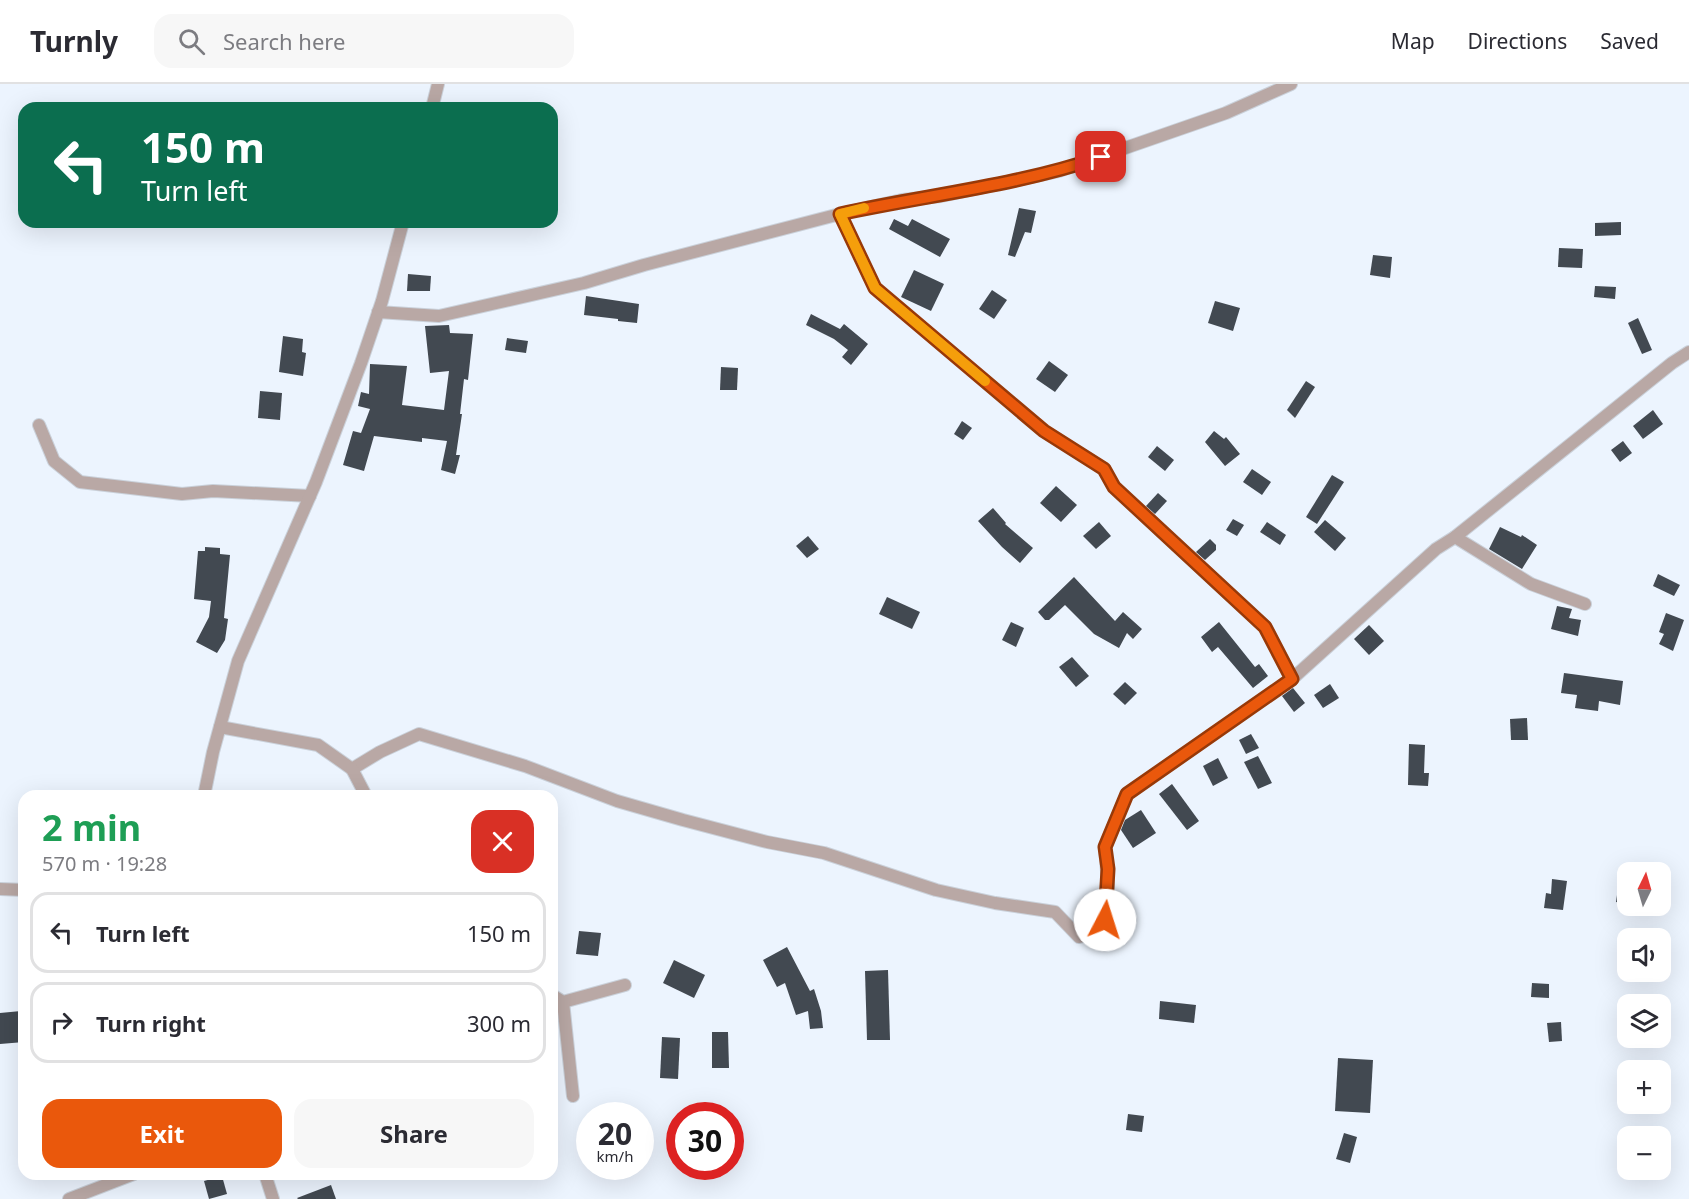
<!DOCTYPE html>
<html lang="en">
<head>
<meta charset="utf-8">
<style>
  :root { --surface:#fff; --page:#f7f7f7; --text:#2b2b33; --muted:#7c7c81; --line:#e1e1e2; --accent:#ea580c }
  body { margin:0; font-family:"Noto Sans",sans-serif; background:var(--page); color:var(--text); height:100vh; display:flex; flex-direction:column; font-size:22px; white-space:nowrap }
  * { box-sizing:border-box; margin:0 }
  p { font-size:20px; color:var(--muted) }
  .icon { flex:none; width:33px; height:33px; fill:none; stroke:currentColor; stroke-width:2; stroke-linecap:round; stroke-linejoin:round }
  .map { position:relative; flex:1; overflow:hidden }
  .panel { position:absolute; left:18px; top:706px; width:540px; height:390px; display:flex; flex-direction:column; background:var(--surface); border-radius:18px; box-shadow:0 6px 24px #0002 }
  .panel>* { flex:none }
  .top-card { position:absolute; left:18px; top:18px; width:540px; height:126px; border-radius:18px; box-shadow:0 6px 24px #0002; background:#0b6e4f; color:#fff; overflow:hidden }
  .needle { width:39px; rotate:5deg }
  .controls { position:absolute; left:1617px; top:778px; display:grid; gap:12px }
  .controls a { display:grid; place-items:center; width:54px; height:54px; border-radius:12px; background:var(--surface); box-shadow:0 6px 24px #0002; font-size:30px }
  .speed { position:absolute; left:576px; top:1018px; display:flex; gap:12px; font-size:30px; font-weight:700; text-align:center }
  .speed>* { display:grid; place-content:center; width:78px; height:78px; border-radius:50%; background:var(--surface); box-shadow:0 6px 24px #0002; line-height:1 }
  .speed small { font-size:15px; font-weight:400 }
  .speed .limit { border:9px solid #d22; background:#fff; color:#111 }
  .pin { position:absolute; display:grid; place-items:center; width:51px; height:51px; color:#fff; margin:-26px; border-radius:12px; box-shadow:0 3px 9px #0006 }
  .me { position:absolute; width:66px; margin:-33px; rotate:5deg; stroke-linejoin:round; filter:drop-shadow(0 0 4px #0008) }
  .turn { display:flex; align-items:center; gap:21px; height:126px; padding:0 24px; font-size:27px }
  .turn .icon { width:78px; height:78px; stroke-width:2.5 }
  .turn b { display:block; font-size:42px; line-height:51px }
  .round { display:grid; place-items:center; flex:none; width:63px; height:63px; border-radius:18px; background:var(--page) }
  .overview { display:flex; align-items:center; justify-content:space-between; height:102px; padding:0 24px }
  h1 { font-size:36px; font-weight:700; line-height:45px; color:#1e9e55 }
  .button { display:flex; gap:12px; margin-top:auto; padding:12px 24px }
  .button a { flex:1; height:69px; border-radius:18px; background:var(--accent); color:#fff; font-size:24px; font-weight:700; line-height:69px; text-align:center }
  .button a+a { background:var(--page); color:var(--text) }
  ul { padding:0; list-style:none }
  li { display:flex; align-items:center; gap:18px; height:81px; margin:0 12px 9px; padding:0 12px; border:3px solid var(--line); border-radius:18px }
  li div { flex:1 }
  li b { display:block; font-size:22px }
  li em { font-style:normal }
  header { display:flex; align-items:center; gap:36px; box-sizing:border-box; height:84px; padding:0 30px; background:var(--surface); border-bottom:2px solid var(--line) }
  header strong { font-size:28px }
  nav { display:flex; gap:33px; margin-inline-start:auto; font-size:21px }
  .search { width:420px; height:54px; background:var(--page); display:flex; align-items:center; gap:15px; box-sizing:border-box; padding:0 21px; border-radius:18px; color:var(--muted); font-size:22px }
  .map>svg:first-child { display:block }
  .building { fill:#424951 }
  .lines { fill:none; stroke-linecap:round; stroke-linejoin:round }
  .minor-casing { stroke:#cad1da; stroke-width:14 }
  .minor { stroke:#b9a8a5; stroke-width:12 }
  .route-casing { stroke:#983908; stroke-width:15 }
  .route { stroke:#ea580c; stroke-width:10 }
  .slow { stroke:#f59e0b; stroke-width:10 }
</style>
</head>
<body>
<header>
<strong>Turnly</strong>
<div class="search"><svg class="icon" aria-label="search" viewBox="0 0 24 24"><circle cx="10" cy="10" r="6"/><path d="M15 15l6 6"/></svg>Search here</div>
<nav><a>Map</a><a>Directions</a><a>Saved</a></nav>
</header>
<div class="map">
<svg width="1689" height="1115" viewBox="0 0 1689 1115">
  <rect width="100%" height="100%" fill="#ecf4fe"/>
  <g class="building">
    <polygon points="1019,124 1036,127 1031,149 1025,148 1015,173 1008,171"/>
    <polygon points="894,135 908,142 912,135 950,155 940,173 889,145"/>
    <polygon points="1621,138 1621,151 1595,152 1595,139"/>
    <polygon points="1559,164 1583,165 1582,184 1558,183"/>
    <polygon points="1373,171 1392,173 1390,194 1370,191"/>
    <polygon points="914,186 944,200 931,227 901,213"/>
    <polygon points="408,190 431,192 430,207 407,207"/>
    <polygon points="1595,202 1616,203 1615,215 1594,213"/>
    <polygon points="992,206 1007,216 994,235 979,225"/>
    <polygon points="586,212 639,220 637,239 618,237 618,235 584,231"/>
    <polygon points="1215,217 1240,224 1233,247 1208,239"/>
    <polygon points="811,230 840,245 844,240 868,260 851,281 842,273 848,266 834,255 806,241"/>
    <polygon points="1638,234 1652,266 1642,270 1628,239"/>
    <polygon points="449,241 450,249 473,250 468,296 464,295 460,330 462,330 456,371 460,371 455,390 441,386 447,357 422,354 422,358 374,352 364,387 343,381 353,347 361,349 370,325 358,322 361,308 369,310 370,280 407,282 402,321 444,326 449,287 430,289 425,242"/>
    <polygon points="283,252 303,255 302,268 306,269 303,292 279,288"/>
    <polygon points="507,254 528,257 526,269 505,266"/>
    <polygon points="1049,277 1068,291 1055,308 1036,295"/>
    <polygon points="721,283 738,284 737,306 720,306"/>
    <polygon points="1306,297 1315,303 1295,334 1287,326"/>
    <polygon points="260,307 282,309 280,336 258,334"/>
    <polygon points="1653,326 1663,340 1643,355 1633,342"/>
    <polygon points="962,337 972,344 963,356 954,350"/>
    <polygon points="1214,347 1224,355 1226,353 1240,370 1225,382 1205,358"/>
    <polygon points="1623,357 1632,369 1620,378 1611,366"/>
    <polygon points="1157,362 1174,376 1165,387 1148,373"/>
    <polygon points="1252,385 1271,398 1262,411 1243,398"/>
    <polygon points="1332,391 1344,398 1317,440 1306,433"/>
    <polygon points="1056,402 1077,421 1061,438 1040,419"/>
    <polygon points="1158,409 1167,417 1155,430 1146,422"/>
    <polygon points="993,424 1006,439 1005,440 1033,464 1020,479 1002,463 978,437"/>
    <polygon points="1233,435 1244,441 1237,452 1226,446"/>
    <polygon points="1325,436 1346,454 1335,467 1314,448"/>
    <polygon points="1099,438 1111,452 1096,465 1083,452"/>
    <polygon points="1267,438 1286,451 1280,461 1260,448"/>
    <polygon points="1500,443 1521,453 1522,451 1537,461 1522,485 1489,465"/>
    <polygon points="808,452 819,465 807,474 796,462"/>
    <polygon points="1210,455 1216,461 1216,466 1205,476 1196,468"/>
    <polygon points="205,463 220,464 220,470 230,471 224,534 228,535 225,556 217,569 196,558 209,533 211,517 194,515 198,467 205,467"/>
    <polygon points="1658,490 1680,501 1674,512 1653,502"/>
    <polygon points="1074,493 1115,537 1123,528 1142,545 1133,555 1127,549 1119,564 1094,550 1065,521 1049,536 1045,536 1038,528"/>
    <polygon points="887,513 920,528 912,545 879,530"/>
    <polygon points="1557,522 1572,525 1569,534 1581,536 1578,552 1551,545"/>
    <polygon points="1666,529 1684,536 1673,567 1659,560 1664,550 1659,548"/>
    <polygon points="1011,538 1024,544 1016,563 1002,556"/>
    <polygon points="1219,538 1255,583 1259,580 1268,592 1253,604 1218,563 1212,568 1201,553"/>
    <polygon points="1369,541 1384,557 1369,571 1354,555"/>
    <polygon points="1072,573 1089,592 1076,603 1059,583"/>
    <polygon points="1564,589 1623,597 1620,621 1599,617 1598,627 1575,624 1577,611 1561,609"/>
    <polygon points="1125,598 1137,609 1125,621 1113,610"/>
    <polygon points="1330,600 1339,614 1323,624 1314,611"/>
    <polygon points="1293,604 1305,619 1294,628 1282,612"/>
    <polygon points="1527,634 1528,656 1511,656 1510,635"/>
    <polygon points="1251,650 1259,664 1246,670 1239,656"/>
    <polygon points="1409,660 1425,661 1424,689 1429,689 1428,702 1408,701"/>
    <polygon points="1258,672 1272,699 1258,705 1244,678"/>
    <polygon points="1218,674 1228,694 1213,702 1203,682"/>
    <polygon points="1172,700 1199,737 1187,746 1159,710"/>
    <polygon points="1141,726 1156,749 1133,764 1121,746 1125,736"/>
    <polygon points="1621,784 1628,784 1628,820 1616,818"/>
    <polygon points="1552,795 1567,797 1563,826 1544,824 1546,809 1551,810"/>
    <polygon points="579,847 601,849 598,872 576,870"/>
    <polygon points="787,863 810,907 814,905 821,927 823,944 810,945 808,927 796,931 785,899 777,903 763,876"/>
    <polygon points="674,876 705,891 694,914 663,899"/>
    <polygon points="888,886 890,956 867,956 865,887"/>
    <polygon points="1532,899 1549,900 1549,914 1531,913"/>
    <polygon points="1160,917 1196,921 1194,939 1159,935"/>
    <polygon points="21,927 24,958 0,960 0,929"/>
    <polygon points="1561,938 1562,957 1549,958 1547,939"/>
    <polygon points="712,948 728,948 729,984 712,984"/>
    <polygon points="662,953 680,954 678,995 660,994"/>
    <polygon points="1338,974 1373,976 1370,1029 1335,1027"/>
    <polygon points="1128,1030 1144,1032 1142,1048 1126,1046"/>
    <polygon points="1344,1049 1357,1053 1350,1079 1336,1075"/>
    <polygon points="222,1092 227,1110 209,1115 204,1097"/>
    <polygon points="331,1101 336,1115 298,1115 297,1114"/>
  </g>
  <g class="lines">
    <defs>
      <g id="minor">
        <polyline points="432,24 438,0"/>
        <polyline points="840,130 875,204 1044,347 1104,385 1114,403 1265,543 1292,595"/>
        <polyline points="378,228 439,232 584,199 644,181 840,130 902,116 941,112 1059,87 1226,29 1291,0"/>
        <polyline points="39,341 54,377 80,398 182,410 213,407 310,412"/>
        <polyline points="1455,453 1531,500 1585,520"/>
        <polyline points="220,643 318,661 352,685 380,668 419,650 525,682 617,717 683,736 767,758 824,769 936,806 995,819 1055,828 1079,853 1098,848 1105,836 1108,800 1105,763 1127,710 1292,595 1436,465 1455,453 1672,279 1689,268"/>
        <polyline points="352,685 366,712"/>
        <polyline points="204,712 213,668 238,577 316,398 361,279 382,217 403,138"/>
        <polyline points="0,805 24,806"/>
        <polyline points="552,911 563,918 625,901"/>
        <polyline points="563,918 573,1012"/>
        <polyline points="265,1090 273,1115"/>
        <polyline points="69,1115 134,1090"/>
      </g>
    </defs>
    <use href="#minor" class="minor-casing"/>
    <use href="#minor" class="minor"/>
  </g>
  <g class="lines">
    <defs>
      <path id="route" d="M1101,73C1016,102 927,111 840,130L875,204L1044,347L1104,385L1114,403L1265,543L1292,595L1127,710L1105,763L1108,785L1105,836"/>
    </defs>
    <use href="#route" class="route-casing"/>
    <use href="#route" class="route"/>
    <polyline class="slow" points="864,124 840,130 875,204 985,297"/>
  </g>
</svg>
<div class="controls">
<a><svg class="needle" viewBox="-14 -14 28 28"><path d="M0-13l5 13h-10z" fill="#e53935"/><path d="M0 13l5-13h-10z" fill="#7c7c81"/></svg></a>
<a><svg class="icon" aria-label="sound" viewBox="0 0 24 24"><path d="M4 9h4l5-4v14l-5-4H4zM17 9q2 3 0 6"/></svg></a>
<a><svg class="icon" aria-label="layers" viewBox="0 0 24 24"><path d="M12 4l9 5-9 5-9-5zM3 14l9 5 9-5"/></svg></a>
<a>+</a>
<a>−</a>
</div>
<div class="speed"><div>20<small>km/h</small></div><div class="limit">30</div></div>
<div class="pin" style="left:1101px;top:73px;background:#d93025"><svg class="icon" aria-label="arrive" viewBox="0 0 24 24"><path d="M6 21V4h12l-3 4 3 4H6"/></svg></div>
<svg class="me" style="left:1105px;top:836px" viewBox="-20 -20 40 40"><circle r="19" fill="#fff"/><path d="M0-13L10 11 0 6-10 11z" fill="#ea580c"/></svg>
<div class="top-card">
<div class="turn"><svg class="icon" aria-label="left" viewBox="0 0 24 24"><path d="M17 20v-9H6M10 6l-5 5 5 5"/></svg><div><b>150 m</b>Turn left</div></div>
</div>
<section class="panel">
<div class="overview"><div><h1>2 min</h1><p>570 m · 19:28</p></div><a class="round" style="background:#d93025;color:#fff"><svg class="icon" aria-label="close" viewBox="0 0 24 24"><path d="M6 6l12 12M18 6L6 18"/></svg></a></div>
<ul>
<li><svg class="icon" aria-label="left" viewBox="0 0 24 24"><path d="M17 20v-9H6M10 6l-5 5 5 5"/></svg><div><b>Turn left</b></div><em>150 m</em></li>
<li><svg class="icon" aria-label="right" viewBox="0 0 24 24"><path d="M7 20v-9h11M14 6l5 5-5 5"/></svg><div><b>Turn right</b></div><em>300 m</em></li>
</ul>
<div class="button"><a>Exit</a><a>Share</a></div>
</section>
</div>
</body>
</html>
